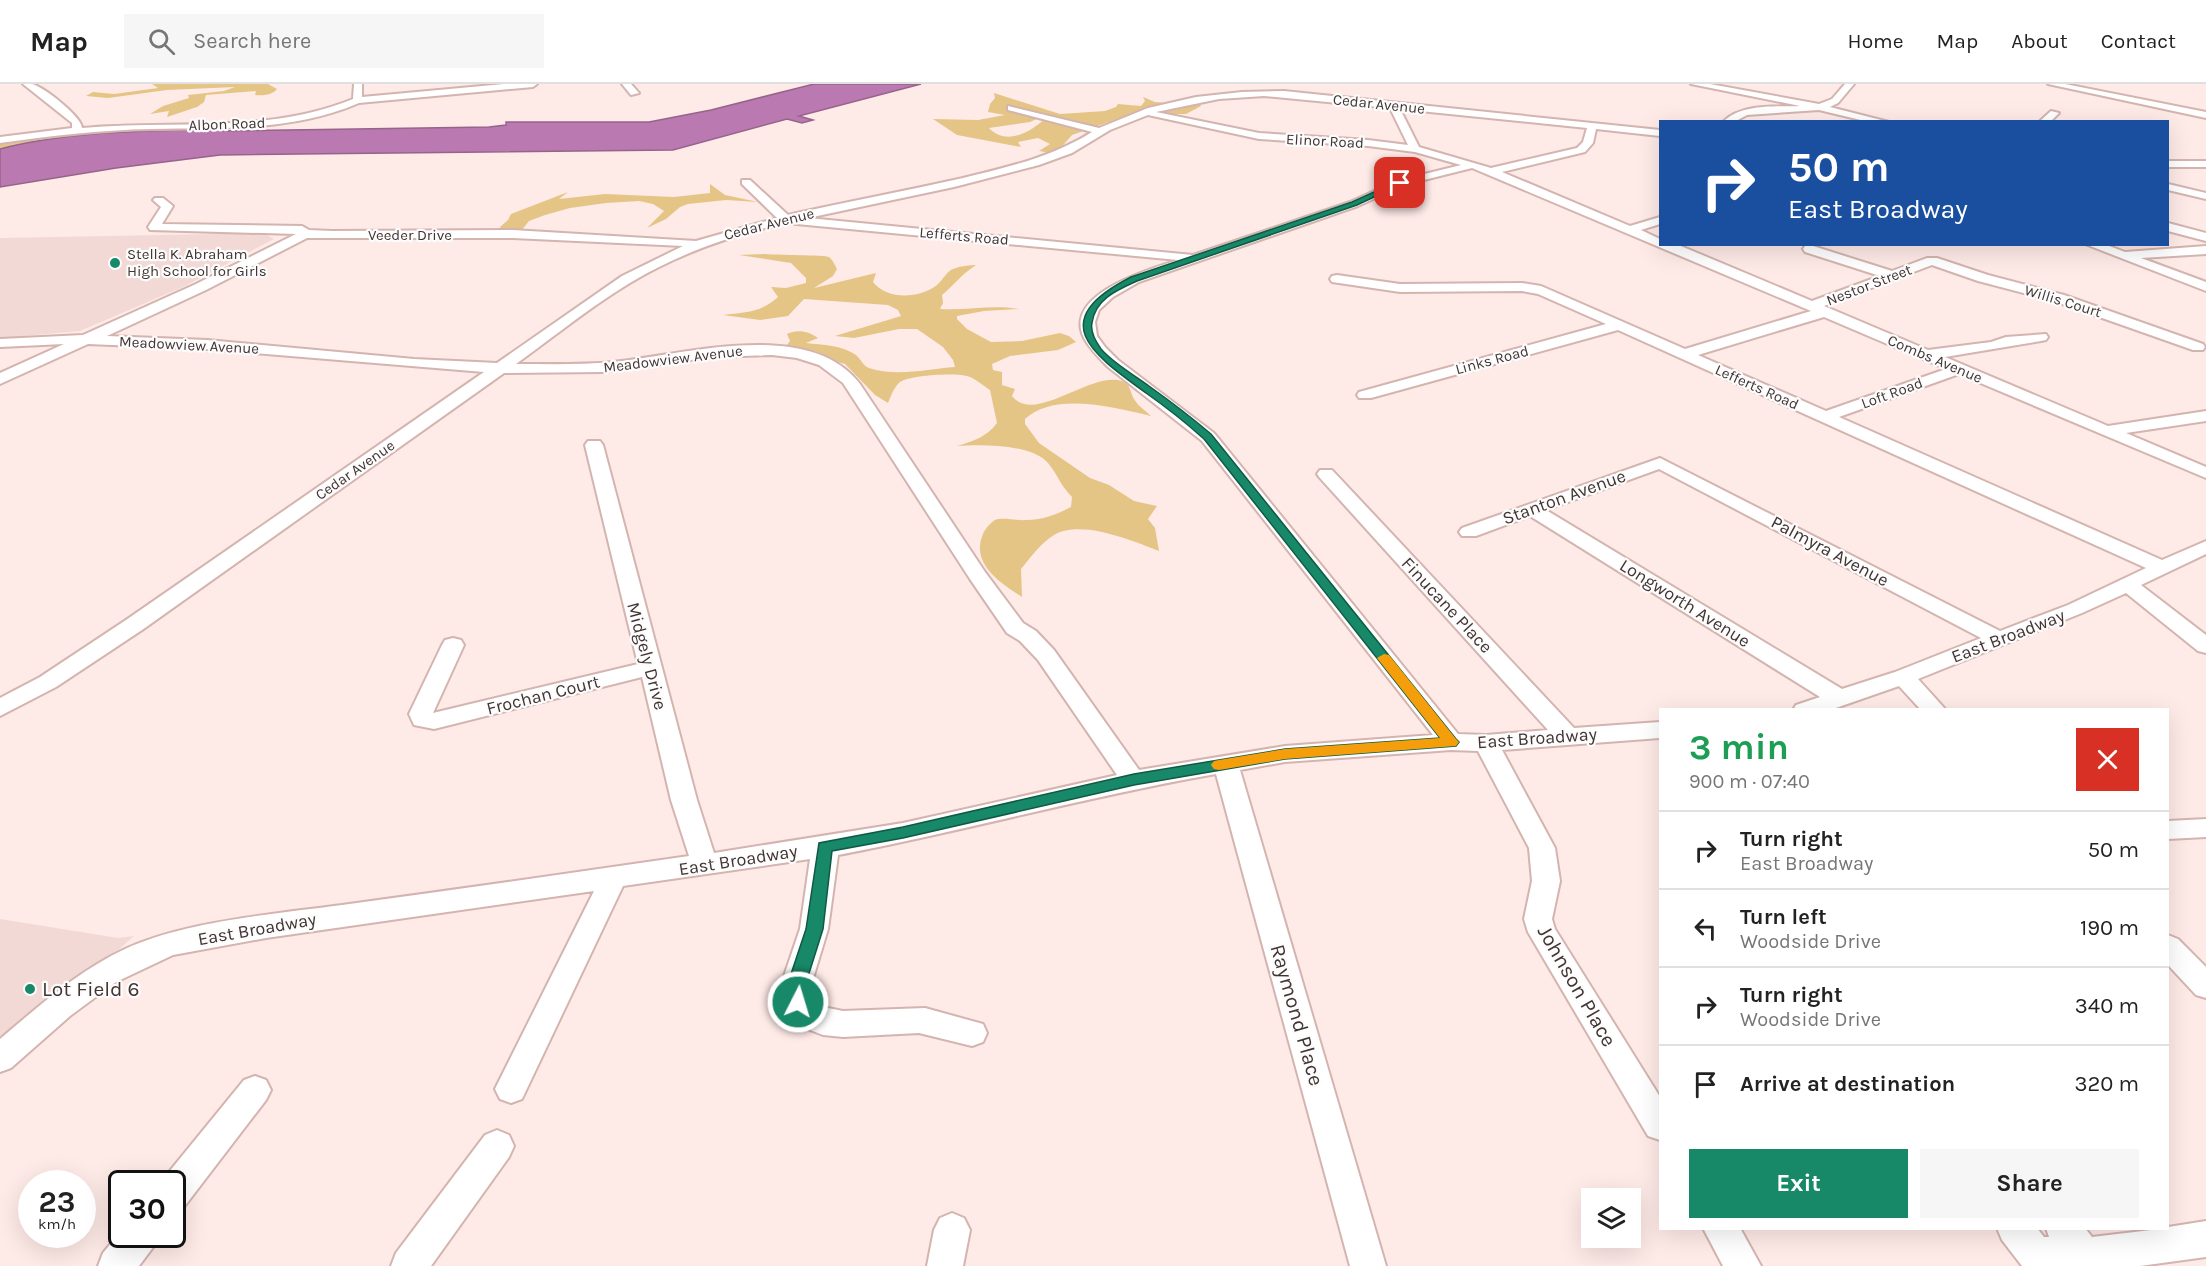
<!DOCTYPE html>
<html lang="en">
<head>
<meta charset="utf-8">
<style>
  :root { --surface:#fff; --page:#f6f6f6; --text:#222; --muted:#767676; --line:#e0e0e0; --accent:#188968 }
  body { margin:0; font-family:Karla,sans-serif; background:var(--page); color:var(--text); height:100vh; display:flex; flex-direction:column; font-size:22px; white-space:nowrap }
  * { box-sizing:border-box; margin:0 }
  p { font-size:20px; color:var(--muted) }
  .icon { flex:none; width:33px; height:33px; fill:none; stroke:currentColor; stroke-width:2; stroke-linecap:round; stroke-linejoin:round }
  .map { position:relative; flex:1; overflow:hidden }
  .sheet { position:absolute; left:1659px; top:624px; width:510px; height:522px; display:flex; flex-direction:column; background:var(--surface); border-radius:0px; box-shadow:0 6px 24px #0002 }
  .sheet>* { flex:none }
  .guide { position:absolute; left:1659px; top:36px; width:510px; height:126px; border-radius:0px; box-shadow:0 6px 24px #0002; background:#1a4fa0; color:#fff; overflow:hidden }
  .fabs { position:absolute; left:1581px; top:1104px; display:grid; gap:12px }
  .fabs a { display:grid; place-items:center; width:60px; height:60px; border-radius:0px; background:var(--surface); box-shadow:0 6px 24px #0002; font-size:30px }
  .speed { position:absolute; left:18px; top:1086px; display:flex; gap:12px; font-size:30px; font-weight:700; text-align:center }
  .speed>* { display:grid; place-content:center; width:78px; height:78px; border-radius:50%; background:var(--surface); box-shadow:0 6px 24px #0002; line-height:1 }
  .speed small { font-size:15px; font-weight:400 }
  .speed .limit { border:3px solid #111; border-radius:9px; background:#fff; color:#111 }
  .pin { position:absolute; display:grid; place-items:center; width:51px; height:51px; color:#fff; margin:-26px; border-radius:12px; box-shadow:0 3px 9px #0006 }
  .me { position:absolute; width:66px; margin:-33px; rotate:5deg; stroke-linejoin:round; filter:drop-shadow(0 0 4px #0008) }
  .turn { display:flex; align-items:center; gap:21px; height:126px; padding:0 30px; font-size:27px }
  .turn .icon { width:78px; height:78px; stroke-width:2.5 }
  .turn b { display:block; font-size:42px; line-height:51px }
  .round { display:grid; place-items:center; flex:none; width:63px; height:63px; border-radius:0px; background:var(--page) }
  .head { display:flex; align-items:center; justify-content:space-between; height:102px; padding:0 30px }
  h1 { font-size:36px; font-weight:700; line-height:45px; color:#1e9e55 }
  .button { display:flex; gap:12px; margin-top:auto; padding:12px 30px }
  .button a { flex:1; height:69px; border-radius:0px; background:var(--accent); color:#fff; font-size:24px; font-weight:700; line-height:69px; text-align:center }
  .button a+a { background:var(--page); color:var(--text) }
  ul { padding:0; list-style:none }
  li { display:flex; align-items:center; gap:18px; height:78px; padding:0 30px; border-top:2px solid var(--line) }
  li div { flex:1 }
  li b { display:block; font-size:22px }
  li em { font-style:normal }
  header { display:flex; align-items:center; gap:36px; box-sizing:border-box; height:84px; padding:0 30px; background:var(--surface); border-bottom:2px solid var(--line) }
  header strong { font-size:28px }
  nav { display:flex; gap:33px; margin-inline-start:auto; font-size:21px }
  .search { width:420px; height:54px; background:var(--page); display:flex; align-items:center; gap:15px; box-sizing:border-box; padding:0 21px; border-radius:0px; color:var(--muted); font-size:22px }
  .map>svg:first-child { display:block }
  .built { fill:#f2d9d5 }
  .green { fill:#e5c586; fill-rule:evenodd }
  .water { fill:#ba79b1; stroke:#96648b; stroke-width:1.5 }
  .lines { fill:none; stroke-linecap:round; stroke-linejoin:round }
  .street-casing { stroke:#d4b4af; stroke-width:4 }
  .street { fill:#fff; fill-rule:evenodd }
  .route { fill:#188968; stroke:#105944; stroke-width:1.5 }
  .slow { fill:#f59e0b }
  .poi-dot { fill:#188968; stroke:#fcfcfc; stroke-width:2 }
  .labels { text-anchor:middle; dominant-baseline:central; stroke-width:4.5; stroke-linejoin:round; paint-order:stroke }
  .far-street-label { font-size:15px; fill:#413433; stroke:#fcfcfc }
  .far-poi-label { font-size:15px; fill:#413433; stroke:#fcfcfc; text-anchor:start }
  .street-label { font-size:18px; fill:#413433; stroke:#fcfcfc }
  .near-street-label { font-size:21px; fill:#413433; stroke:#fcfcfc }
  .near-poi-label { font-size:21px; fill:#413433; stroke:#fcfcfc; text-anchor:start }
</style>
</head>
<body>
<header>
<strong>Map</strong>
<div class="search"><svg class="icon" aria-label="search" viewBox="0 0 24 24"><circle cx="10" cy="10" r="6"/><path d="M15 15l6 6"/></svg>Search here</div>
<nav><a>Home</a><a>Map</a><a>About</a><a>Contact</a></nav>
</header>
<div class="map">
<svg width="2206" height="1182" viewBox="0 0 2206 1182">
  <rect width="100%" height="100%" fill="#feeae7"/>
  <g class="built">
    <polygon points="263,149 274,155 185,202 80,247 0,254 0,154"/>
    <polygon points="0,835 118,854 134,852 0,969"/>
  </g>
  <g class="green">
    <path d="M152,0H268L277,5C273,11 262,12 255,11L256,7L206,11L204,18L197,23L167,33L169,27L150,30L163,22L189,14L188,11L224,7L235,3L167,6L108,14L86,12L93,8L114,10L158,4Z"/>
    <path d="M994,9L1060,30L1105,27L1116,23L1118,20L1141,22L1145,17L1143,13L1155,18L1169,19L1166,22L1170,27L1199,19L1201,22L1186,30H1164L1151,26L1123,33L1072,51L1059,66L1051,69L1039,67L1050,60L1038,54L1018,58L1021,63L957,51L933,35L978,36L1005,31L988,28L990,20L995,14ZM1041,33H1047C1032,47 1007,63 989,44L1030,38Z"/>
    <polygon points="145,43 137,48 57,55 0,65 0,57"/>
    <polygon points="710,100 725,111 758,118 726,116 688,120 680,123 666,135 647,144 664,127 653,120 639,117 606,119 570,124 545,131 529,137 521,147 502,148 500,143 508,136 511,130 568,108 559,115 605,110 674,113 710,109"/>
    <path d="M765,170C775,171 825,171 829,173C832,175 835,181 837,185L833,192L814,204L876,189L873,198C887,216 919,215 937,201C943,196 946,188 953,185C961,182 969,181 976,181C963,189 954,201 942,211L943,219L940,225C967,227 992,220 1019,225L984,227L957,232V235L967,245L991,258L1022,257L1060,249L1069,252L1076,258L1058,266L1010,272L992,280L993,286L1002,288V301L1015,305L1012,312C1035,341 1090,287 1122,297C1131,300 1130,309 1134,315C1138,322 1146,327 1151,332C1116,324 1055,307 1025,335V340L1039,359L1090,394L1109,401L1134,417L1157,422L1148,435L1155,444L1159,467C1132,457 1082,435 1054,451C1041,459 1031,473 1021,485L1022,513C1001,499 970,480 983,450C985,445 990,439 995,436C1003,433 1018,437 1027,436C1043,436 1057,430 1071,423L1072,413C1060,401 1058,391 1048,379C1032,360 981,360 957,362C973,357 987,353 997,339L990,306C984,302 977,296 970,293C958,288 911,291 900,298C894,303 891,312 888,319L875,311L845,280L791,265L787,261L790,257L787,250C797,245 809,247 818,254L806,259C822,261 842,261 856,271C861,275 863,282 869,284C895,293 929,285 955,283L953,276L943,263L917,245H899L854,254L835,252L901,232L898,226L888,221L804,215L788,232L760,236L723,231C746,228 760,229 778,213L771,203L786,204L806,199V194L791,179L739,171Z"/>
  </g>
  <path class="water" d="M814,0H921L799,32L813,36L802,39L787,35L673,66L220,71L116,84L0,103V65C70,47 145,47 217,45L227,43L221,47L489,43L506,41V38H649L711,26Z"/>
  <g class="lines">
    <defs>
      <g id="street">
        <path d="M23,0C26,0 29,0 32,0C44,3 82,33 82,44C172,36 268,50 353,15L354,0H362V13L504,0H537L533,3L359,19C292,48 222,43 151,45C100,46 50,52 0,59V53L72,44V39Z"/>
        <polygon points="622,0 631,0 639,9 631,11"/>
        <path d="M1691,0H1710L1819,20L1832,15L1845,0H1854L1838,19L1830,23L1889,38H1869L1819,26L1747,31L1734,38H1723C1742,19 1776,23 1800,22Z"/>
        <polygon points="2048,0 2065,0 2206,28 2206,34"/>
        <path d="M1284,7L1660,46V52L1596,45L1593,59L1585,68L1502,88L1630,142L1660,133V140L1641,146L1660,155V160H1676L1812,217L1880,192L1805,168L1803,165L1805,162H1813L1892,187L1927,174H1937L1988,191L2064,211L2203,260L2205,263L2203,266H2193L2054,217L1978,197L1932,181L1824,222L1928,266L1991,258L2006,253L2046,250L2048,253L2046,256L2041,257L1945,273L2108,342L2206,327V337L2126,349L2206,383V394L1959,290L1839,333L2162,476L2206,457V470L2141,501L2206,551V569L2198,567L2126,509L2082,529L1918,595L1946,626H1921L1899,602L1830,626H1793L1796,621L1820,613L1530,432L1476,452H1462L1459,448L1462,444L1660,374L2000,547L2068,521L2146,484L1618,246L1371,314H1359L1357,311L1359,308L1606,240L1538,210L1522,207L1400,208L1332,198L1330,195L1332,192L1337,191L1400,200L1522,199L1541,202L1685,265L1811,227L1472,84L1404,101L1358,122L1139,198L1113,213L1099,226L1095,238L1097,252L1105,263L1118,276L1214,349L1458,650L1486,651L1548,646L1320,394L1317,390L1320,386H1332L1574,644L1660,638V654L1502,666L1555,764L1560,797L1552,835L1555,845L1660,1013V1056L1648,1052L1528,848L1524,835L1532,797L1529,764L1478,667L1451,666L1285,678L1240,686L1386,1182H1350L1216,690C1089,712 965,747 838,771L828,845L811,901L812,915L818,922L843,927L925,924L983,940L987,949L983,958L972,962L919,949L843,953L823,951L797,941L783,920L781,901L800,845L810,775L623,802L522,1015L511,1019L500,1015L495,1005L594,807L266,854L173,871L116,898L70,932L11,984L0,988V955C39,922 78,887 125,865C186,837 275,830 342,821C458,805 573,789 689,772L671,716L642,593L434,645L414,641L409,630L442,561L445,556L453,554L461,556L464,561L433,629L638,580L585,361L588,357H600L603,361L697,716L714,769L903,739L1117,691L1038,576L1020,557L1007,549L970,495L843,299L819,281L797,274L772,271L713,273L603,288L504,289L142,546L56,603L0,632V614L40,593L126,536L484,288L207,265L88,260L0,300V289L64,260L0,263V255L83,251L196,200L296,150L150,146L148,143L161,123L153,116L155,114H163L173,122L162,140L302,142L309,146L332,147L513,146L696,157L777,134L742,100V96H750L788,131C846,118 905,107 963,94C1008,83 1052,73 1092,48L1008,26V22L1099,44L1148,24L1196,13L1242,8ZM1264,12L1390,24L1408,61L1368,56L1259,49L1156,28L1219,15ZM1400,25L1587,44L1583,58L1577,64L1491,84L1419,63ZM1148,31L1259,55L1368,62L1415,68L1461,81L1396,97L1350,118L1193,171L808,134L954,103L1039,81L1072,69L1110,46ZM786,139L1178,176C1150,185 1062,210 1084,254C1090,265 1099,274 1108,283L1202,357L1433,651L1285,662L1139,686L1054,566L1036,547L1023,539L985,488L860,300C809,233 683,271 613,278C581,281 549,280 516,280C562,247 607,209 657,184C698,163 742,149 786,139ZM307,154H513L683,162L622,192L497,279L414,275L207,256L107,252L206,206ZM1824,233L1946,285L1826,327L1698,271ZM1659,385L1981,554L1895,588L1842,605L1546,426Z"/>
        <polygon points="2051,27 2059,29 2050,38 2039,38"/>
        <rect x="2168" y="77" width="38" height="6"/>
        <polygon points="2168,100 2206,109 2206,115 2168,106"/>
        <polygon points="2168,139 2206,149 2206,157 2168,147"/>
        <polygon points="2085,160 2104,160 2125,168 2206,162 2206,170 2141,174 2206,198 2206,207"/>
        <polygon points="2206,735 2206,753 2168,755 2168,737"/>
        <polygon points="2168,851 2178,855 2206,883 2206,914 2196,911 2168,881"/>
        <polygon points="255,992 266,996 271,1006 266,1016 184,1123 172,1127 172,1100 160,1099 244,996"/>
        <polygon points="497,1046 509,1051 514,1062 509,1073 431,1182 391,1182 396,1169 485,1051"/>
        <polygon points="952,1129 964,1134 970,1146 963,1182 927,1182 934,1146 940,1134"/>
        <polygon points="2206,1137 2206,1173 2140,1182 2022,1182 2002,1156 1997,1144 2037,1144 2044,1153 2049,1153 2046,1144 2085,1144 2092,1153 2168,1144 2168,1143"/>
        <polygon points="1703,1144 1740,1144 1761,1182 1723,1182"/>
        <polygon points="122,1146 122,1150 159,1150 154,1162 139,1182 98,1182 103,1169"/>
      </g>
    </defs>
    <use href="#street" class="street-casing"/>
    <use href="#street" class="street"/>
  </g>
  <path class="route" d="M1398,97L1404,99L1357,121L1137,197C1117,206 1095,215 1092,239C1090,248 1096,258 1101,265C1114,280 1133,290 1149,302C1170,317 1191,333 1211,350L1456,655L1459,658L1456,662L1285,675L1134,701L903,754L832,767L823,845L805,902L807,918L804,924L798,926L791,924L787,902L806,845L819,759L903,743L1134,690L1285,665L1440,654L1204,355C1185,338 1166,323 1146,309C1091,269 1045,237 1131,193L1352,118Z"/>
  <polygon class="slow" points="1384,570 1389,571 1456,655 1459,658 1456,662 1285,675 1219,686 1214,685 1211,681 1214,677 1219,676 1285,665 1440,654 1377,574"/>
  <g class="poi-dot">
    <circle cx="115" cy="179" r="6"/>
    <circle cx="30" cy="905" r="6"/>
  </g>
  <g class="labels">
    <g class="far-street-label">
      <text transform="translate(1379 20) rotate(6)">Cedar Avenue</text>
      <text transform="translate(227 40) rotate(-2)">Albon Road</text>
      <text transform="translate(1325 57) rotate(3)">Elinor Road</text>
      <text transform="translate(769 140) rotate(-14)">Cedar Avenue</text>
      <text x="410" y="151">Veeder Drive</text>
      <text transform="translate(964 152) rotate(5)">Lefferts Road</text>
      <text transform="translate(1869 201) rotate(-21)">Nestor Street</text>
      <text transform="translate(2063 217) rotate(17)">Willis Court</text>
      <text transform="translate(189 261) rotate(3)">Meadowview Avenue</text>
      <text transform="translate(673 275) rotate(-7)">Meadowview Avenue</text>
      <text transform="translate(1935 275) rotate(23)">Combs Avenue</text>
      <text transform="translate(1492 276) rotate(-15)">Links Road</text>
      <text transform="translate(1757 303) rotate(24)">Lefferts Road</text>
      <text transform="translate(1892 309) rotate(-20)">Loft Road</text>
      <text transform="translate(355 386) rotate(-35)">Cedar Avenue</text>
    </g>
    <g class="far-poi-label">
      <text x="127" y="170">Stella K. Abraham<tspan x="127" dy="17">High School for Girls</tspan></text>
    </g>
    <g class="street-label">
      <text transform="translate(1564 413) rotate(-20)">Stanton Avenue</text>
      <text transform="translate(1830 467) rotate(28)">Palmyra Avenue</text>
      <text transform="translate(1685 519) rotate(32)">Longworth Avenue</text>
      <text transform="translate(1447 521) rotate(47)">Finucane Place</text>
      <text transform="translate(2008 552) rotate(-21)">East Broadway</text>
      <text transform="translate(647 572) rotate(75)">Midgely Drive</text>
      <text transform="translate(543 611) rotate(-14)">Frochan Court</text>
      <text transform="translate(1537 654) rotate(-4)">East Broadway</text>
      <text transform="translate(738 776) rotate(-9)">East Broadway</text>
      <text transform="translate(257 845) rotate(-10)">East Broadway</text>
    </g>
    <g class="near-street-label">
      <text transform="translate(1577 902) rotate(60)">Johnson Place</text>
      <text transform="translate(1297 931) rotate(74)">Raymond Place</text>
    </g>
    <g class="near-poi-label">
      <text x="42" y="905">Lot Field 6</text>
    </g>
  </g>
</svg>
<div class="fabs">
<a><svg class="icon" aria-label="layers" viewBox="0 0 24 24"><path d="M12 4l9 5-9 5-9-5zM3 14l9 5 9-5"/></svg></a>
</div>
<div class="speed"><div>23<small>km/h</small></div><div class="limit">30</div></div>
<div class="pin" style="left:1400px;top:99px;background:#d93025"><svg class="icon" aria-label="arrive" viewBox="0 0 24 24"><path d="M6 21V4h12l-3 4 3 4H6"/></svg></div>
<svg class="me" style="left:798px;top:918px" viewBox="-20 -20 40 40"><circle r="17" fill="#188968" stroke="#fff" stroke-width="3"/><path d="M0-11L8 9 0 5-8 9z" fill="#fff"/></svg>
<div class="guide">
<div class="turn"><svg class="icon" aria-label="right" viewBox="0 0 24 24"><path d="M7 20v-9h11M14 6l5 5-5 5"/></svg><div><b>50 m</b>East Broadway</div></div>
</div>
<section class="sheet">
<div class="head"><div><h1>3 min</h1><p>900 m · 07:40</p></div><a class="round" style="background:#d93025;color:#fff"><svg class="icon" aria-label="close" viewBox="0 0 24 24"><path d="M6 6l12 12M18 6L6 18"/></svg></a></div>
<ul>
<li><svg class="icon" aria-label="right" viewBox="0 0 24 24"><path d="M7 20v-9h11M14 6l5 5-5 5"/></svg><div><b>Turn right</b><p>East Broadway</p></div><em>50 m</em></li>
<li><svg class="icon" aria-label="left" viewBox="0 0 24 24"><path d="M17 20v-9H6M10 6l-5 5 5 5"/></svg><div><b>Turn left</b><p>Woodside Drive</p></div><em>190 m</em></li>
<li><svg class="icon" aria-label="right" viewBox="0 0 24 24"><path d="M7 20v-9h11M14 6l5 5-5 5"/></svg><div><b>Turn right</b><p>Woodside Drive</p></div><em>340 m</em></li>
<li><svg class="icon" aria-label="arrive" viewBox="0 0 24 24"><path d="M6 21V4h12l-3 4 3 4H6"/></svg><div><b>Arrive at destination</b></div><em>320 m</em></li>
</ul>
<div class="button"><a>Exit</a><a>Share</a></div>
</section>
</div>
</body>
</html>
